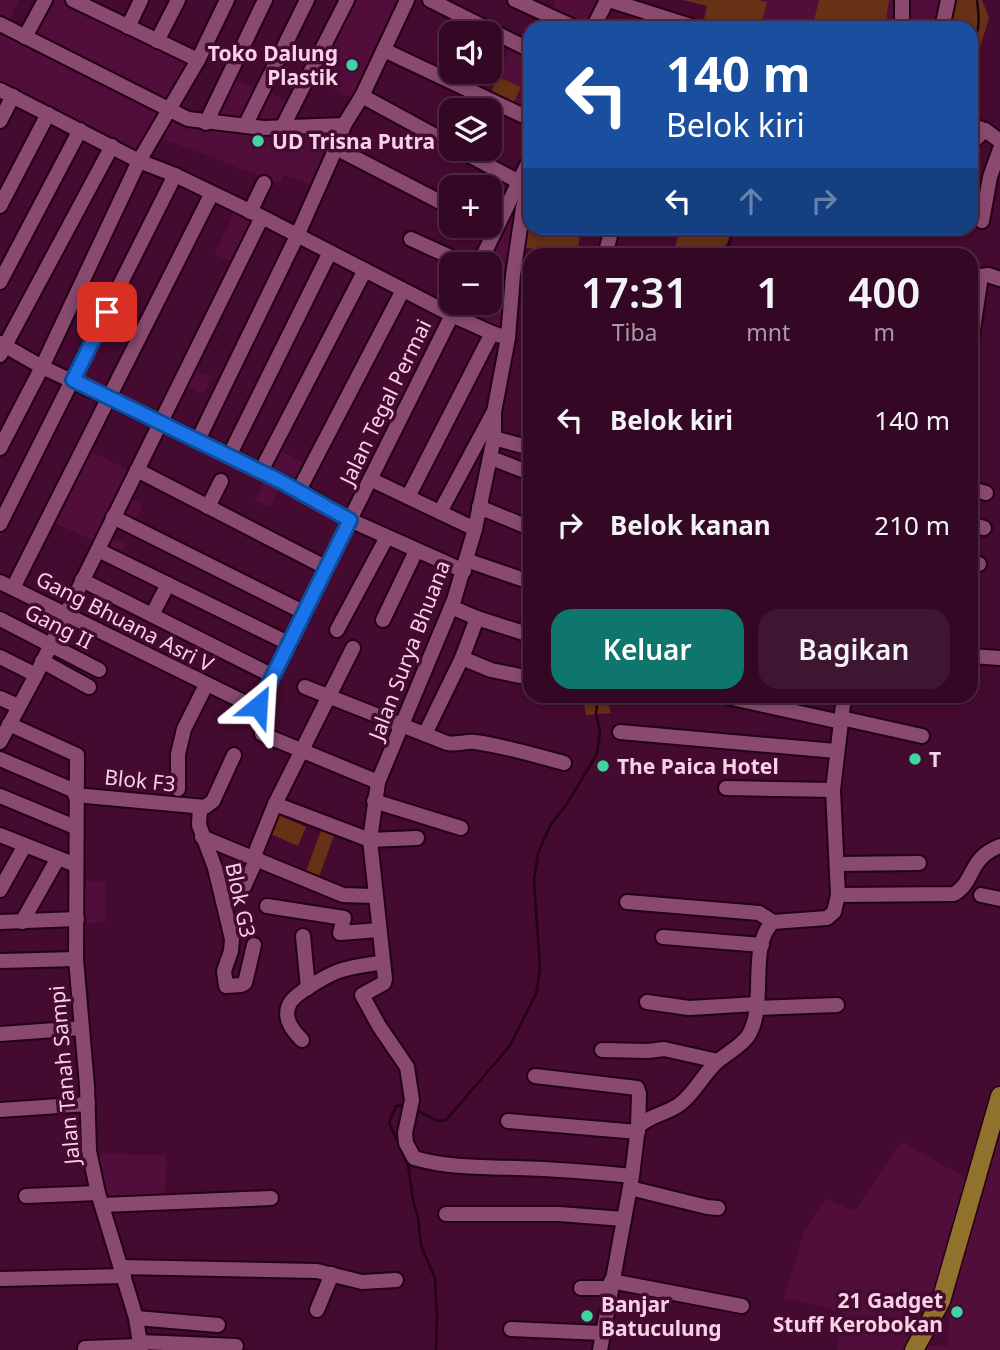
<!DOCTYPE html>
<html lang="id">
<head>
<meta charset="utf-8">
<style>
  :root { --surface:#340824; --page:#3f1631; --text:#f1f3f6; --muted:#a99aa6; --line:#4e2941; --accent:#0f766e }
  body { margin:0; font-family:"Noto Sans",sans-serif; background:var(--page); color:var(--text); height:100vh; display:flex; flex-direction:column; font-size:26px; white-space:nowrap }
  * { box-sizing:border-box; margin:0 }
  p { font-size:23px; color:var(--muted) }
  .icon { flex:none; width:38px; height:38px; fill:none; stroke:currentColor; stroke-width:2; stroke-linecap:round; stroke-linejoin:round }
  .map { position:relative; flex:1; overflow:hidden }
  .details { position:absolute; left:523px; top:248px; width:455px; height:455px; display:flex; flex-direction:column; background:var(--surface); border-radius:21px; box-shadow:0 4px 10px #0003,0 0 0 2px var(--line) }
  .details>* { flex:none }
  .hud { position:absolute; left:523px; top:21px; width:455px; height:214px; border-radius:21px; box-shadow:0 4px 10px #0003,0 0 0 2px var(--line); background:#1a4fa0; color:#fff; overflow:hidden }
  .fabs { position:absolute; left:439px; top:21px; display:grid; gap:14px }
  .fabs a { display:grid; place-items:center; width:63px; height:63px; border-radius:14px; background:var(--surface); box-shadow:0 4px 10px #0003,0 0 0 2px var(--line); font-size:35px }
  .pin { position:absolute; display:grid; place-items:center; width:60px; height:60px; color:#fff; margin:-30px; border-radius:14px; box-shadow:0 4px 10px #0006 }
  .me { position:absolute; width:77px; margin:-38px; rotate:27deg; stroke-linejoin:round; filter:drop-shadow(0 0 5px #0008) }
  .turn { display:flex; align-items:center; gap:24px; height:147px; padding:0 28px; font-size:32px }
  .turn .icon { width:91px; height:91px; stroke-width:2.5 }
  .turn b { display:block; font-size:49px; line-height:60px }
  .lanes { display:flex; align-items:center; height:66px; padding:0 28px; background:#0003; justify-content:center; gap:35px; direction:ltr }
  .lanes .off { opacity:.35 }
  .eta { display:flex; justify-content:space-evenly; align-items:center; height:119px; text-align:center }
  .eta b { font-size:42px; font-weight:600; line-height:49px }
  .cta { display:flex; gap:14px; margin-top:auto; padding:14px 28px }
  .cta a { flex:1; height:80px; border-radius:21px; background:var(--accent); color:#fff; font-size:28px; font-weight:600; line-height:80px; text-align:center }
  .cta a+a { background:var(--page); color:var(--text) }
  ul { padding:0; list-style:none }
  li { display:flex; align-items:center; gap:21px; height:105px; padding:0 28px }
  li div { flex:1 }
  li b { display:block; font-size:26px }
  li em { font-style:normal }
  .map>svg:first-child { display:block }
  .built { fill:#510e3a; fill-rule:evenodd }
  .green { fill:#673115 }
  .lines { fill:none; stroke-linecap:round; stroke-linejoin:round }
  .stream { stroke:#220316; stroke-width:2.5 }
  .minor-casing { stroke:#240016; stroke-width:18 }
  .major-casing { stroke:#240016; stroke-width:21 }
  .minor { stroke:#8a4a6f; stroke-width:14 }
  .major { stroke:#90722c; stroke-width:18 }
  .route-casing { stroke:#114b97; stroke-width:18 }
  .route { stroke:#1a73e8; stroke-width:12 }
  .poi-dot { fill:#40d4a2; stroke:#450a30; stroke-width:2.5 }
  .labels { text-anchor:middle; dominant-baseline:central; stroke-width:7; stroke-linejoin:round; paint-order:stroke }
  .poi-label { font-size:21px; font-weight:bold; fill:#f7d1e5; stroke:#450a30; text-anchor:start }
  .street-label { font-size:21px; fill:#f7d1e5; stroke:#450a30 }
</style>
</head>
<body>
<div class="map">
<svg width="1000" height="1350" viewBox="0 0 1000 1350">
  <rect width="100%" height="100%" fill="#450a30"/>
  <g class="built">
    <polygon points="0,0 19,0 5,30 28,42 49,0 62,0 195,65 167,114 211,126 230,77 299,106 286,133 345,130 315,187 284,175 280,184 157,136 144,164 14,98 0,111"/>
    <polygon points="345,0 406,0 358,101 308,77"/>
    <polygon points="556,0 612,0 597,28 560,28 548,16"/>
    <polygon points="759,0 819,0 812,28 776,28 762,23 767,2"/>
    <polygon points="889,0 956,0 950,28 885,28"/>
    <polygon points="513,41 530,49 530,125 508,115 497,76"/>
    <polygon points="530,157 530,191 507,343 455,317 462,303 490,303 490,264 480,264"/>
    <polygon points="237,208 263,220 240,266 214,254"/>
    <polygon points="189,368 212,377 203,394 181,384"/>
    <polygon points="392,376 419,389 400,428 372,415"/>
    <polygon points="278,450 314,469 300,496 280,485 270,507 255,501"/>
    <polygon points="90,451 137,474 127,496 143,505 134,523 117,515 107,536 126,544 119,560 102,545 53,522"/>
    <polygon points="80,881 105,882 106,922 79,924"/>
    <path d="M1000,1121V1350H837L842,1312L784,1298L804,1231L826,1199L855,1211L902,1142L968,1179ZM950,1308L947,1346H927L922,1343L940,1309Z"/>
    <polygon points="96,1154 166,1155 165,1208 104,1210"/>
  </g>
  <g class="green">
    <polygon points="683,0 759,0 767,2 762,23 776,28 702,28 707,6"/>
    <polygon points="819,0 889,0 885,28 812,28"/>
    <polygon points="956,0 982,0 989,18 978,54 971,61 971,28 950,28"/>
    <polygon points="497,76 521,87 508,115 486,105"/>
    <polygon points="524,220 530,221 530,228 581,229 577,255 520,247"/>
    <polygon points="680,228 743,228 730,238 719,255 673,255"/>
    <polygon points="583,697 606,697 611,713 586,715"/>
    <polygon points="276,814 306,827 298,846 266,832"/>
    <polygon points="322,828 335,833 315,887 302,882"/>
  </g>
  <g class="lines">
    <g class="stream">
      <path d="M971,46C981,31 979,17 977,0"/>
      <polyline points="725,256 734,228"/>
      <polyline points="404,1105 396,1106 389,1123 408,1165 413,1200 418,1217 421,1245 435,1279 437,1314 436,1350"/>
      <polyline points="417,1110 437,1121 446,1120 509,1047 536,994 540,968 534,880 538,853 550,826 568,802 597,754 600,732 596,714 598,696"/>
    </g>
    <defs>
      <g id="minor">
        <polyline points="73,0 198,60"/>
        <polyline points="430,0 530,50"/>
        <polyline points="515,0 576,28"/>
        <polyline points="609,0 697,28"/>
        <polyline points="0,24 188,119 263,128 344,125"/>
        <polyline points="128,27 141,0"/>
        <polyline points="593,28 607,0"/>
        <polyline points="902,28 902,0"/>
        <polyline points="942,28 948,0"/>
        <polyline points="25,37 45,0"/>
        <polyline points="157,41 178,0"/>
        <polyline points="384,50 530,119"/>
        <polyline points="0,90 139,161 175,175 262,217 452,315 492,333 508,338"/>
        <polyline points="362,96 452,145"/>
        <polyline points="0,121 13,96"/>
        <polyline points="206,123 265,0"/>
        <polyline points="971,125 985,130 1000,141"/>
        <polyline points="245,126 307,0"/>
        <polyline points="282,128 347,0"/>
        <polyline points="971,143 985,130"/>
        <polyline points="336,148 452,208"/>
        <polyline points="458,149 519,182"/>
        <path d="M530,183L523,208L513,275L508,338L494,412V438L475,529L454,600L378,782L370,840L385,979L384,983L362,995L379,1026L407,1067L412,1100L405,1133L406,1143L414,1158C449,1168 482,1167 517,1168C556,1169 594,1172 632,1176"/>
        <polyline points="0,206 48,114"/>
        <polyline points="250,212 264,183"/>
        <polyline points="982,221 990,177 1000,149"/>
        <polyline points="411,239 466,264"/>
        <polyline points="605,256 612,228"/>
        <polyline points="479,264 530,159"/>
        <polyline points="0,282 80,130"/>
        <polyline points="0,343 42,367 198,440 299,490 350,520 464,571"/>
        <polyline points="971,343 981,276 988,275 1000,279"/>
        <polyline points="0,355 112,146"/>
        <polyline points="494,438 530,448"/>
        <polyline points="198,440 297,236 336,148 344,125 362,96 407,0"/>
        <polyline points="0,448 42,367 139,161 198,60 227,0"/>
        <polyline points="229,456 330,252"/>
        <polyline points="491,458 530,473"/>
        <polyline points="137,470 327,568"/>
        <polyline points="261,471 365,270"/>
        <polyline points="370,479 475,529"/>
        <polyline points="971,489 986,493"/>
        <polyline points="299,490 403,290"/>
        <polyline points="408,497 492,333"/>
        <polyline points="208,507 221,481"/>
        <polyline points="479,507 530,528"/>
        <polyline points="440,512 493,413"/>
        <polyline points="113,517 305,613"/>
        <polyline points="0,524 175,175"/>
        <polyline points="971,524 984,528"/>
        <polyline points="98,550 290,644"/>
        <polyline points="466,560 530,582"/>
        <polyline points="971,562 979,564"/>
        <polyline points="82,580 273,676"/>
        <polyline points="0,582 256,708 458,303"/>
        <polyline points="13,588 212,193"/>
        <polyline points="451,607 477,618 530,635"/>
        <polyline points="152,615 168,584"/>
        <polyline points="0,619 99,670"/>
        <polyline points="383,620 416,551"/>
        <polyline points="337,630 387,537"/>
        <polyline points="971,656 1000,658"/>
        <polyline points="0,657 36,675"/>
        <polyline points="462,658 491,670 530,678"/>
        <polyline points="42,661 89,687"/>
        <path d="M305,687L447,743C457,745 465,741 475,742C505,746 534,755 564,763"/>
        <polyline points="723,696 841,722"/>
        <polyline points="0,698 18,706"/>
        <polyline points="841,718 922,736"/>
        <polyline points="9,724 77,755 76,959 87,1086 89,1151 98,1193 136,1318 141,1350"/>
        <polyline points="620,732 836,751"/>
        <polyline points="262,734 378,782"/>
        <polyline points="425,734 462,658 477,618"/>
        <polyline points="0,742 36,675 262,217"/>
        <polyline points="0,759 75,791"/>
        <polyline points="726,788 833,790"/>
        <polyline points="178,789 178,754 184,729 206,685"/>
        <polyline points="75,795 205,807 213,801 234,755"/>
        <polyline points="0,796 75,827"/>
        <polyline points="374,801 461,828"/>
        <polyline points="275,804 370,840 417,838"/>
        <polyline points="200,807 199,825 215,868 232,939 231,951 224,971 226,986 241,985 245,983 254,945"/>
        <polyline points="0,835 76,865"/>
        <polyline points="202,837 343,895 374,896"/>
        <polyline points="254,856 275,804 353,648"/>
        <polyline points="838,864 919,863"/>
        <polyline points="0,890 25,845"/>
        <polyline points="242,891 257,858"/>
        <path d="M838,895L954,894C975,882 968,858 1000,846"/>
        <polyline points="981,895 1000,899"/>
        <polyline points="627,902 759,913 773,922"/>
        <polyline points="267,906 344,918 340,933 379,930"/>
        <polyline points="0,922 77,919"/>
        <polyline points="22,922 58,858"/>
        <polyline points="303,936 308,988"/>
        <polyline points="663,937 762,945"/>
        <polyline points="0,961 76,959"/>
        <polyline points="647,1002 689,1008 757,1004"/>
        <polyline points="757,1008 837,1005"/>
        <polyline points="0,1034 82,1028"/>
        <path d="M302,1040C293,1031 283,1019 289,1005C293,994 328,975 339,971C353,966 369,965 383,962"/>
        <polyline points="602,1050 648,1051 664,1049 718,1061"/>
        <polyline points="535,1076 637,1088 639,1094 638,1127"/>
        <polyline points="0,1110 88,1104"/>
        <polyline points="508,1121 638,1132"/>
        <polyline points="630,1188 707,1207 718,1208"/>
        <polyline points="26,1196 98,1193"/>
        <polyline points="102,1205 271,1198"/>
        <polyline points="446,1214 559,1214 624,1219"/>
        <polyline points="121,1267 317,1271 362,1282 396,1280"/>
        <polyline points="0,1279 124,1276"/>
        <polyline points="611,1281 742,1306"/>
        <polyline points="581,1288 610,1288"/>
        <polyline points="317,1310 332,1274"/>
        <polyline points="136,1318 218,1325"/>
        <polyline points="511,1329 602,1333"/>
        <polyline points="140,1342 236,1346"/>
        <polyline points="85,1348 140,1346"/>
        <path d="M600,1350L632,1176L638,1127C649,1115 667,1114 680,1104C696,1092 704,1072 719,1060C729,1052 741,1046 748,1036C768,1005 747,946 773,922L827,918L834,912L838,895L833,790L844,696"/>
      </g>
      <polyline id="major" points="914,1350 941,1301 1000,1096"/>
    </defs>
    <use href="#minor" class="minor-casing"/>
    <use href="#major" class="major-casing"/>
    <use href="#minor" class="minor"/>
    <use href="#major" class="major"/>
  </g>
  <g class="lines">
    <defs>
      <polyline id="route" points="107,312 73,380 280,481 350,520 258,706"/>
    </defs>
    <use href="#route" class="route-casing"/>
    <use href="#route" class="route"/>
  </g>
  <g class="poi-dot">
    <circle cx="352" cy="65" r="7"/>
    <circle cx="258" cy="141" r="7"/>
    <circle cx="915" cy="759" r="7"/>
    <circle cx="603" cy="766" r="7"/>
    <circle cx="957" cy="1312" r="7"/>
    <circle cx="587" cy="1316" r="7"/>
  </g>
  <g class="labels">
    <g class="poi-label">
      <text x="338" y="53" text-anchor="end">Toko Dalung<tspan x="338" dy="24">Plastik</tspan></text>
      <text x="272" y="141">UD Trisna Putra</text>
      <text x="929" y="759">T</text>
      <text x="617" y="766">The Paica Hotel</text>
      <text x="943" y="1300" text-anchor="end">21 Gadget<tspan x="943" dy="24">Stuff Kerobokan</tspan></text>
      <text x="601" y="1304">Banjar<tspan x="601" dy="24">Batuculung</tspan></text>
    </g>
    <g class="street-label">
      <text transform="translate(385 402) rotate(-64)">Jalan Tegal Permai</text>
      <text transform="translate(125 621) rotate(27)">Gang Bhuana Asri V</text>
      <text transform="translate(59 626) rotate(27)">Gang II</text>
      <text transform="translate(409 650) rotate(-69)">Jalan Surya Bhuana</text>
      <text transform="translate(140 780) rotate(6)">Blok F3</text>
      <text transform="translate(241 900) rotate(78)">Blok G3</text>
      <text transform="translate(64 1075) rotate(-95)">Jalan Tanah Sampi</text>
    </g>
  </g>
</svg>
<div class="fabs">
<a><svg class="icon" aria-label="sound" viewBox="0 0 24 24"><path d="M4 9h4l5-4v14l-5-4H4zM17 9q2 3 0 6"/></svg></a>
<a><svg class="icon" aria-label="layers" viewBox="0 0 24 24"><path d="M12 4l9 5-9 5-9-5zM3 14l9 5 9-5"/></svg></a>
<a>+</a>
<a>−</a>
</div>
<div class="pin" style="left:107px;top:312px;background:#d93025"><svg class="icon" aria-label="arrive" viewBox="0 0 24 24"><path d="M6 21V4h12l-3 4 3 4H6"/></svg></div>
<svg class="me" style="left:258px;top:706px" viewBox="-20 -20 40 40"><path d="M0-17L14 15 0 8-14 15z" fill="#1a73e8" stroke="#fff" stroke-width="4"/></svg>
<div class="hud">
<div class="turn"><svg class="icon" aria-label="left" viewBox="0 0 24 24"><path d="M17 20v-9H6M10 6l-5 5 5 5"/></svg><div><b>140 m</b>Belok kiri</div></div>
<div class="lanes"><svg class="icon" aria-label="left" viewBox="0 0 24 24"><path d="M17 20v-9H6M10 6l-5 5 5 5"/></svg><svg class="icon off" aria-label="ahead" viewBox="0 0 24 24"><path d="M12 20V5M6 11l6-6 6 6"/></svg><svg class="icon off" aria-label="right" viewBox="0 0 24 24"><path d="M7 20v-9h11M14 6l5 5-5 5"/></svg></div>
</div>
<section class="details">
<div class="eta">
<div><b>17:31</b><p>Tiba</p></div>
<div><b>1</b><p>mnt</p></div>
<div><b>400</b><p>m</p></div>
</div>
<ul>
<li><svg class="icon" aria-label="left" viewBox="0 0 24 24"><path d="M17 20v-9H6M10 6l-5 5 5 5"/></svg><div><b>Belok kiri</b></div><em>140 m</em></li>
<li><svg class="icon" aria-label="right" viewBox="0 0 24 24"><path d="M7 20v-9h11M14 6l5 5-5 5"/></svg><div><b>Belok kanan</b></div><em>210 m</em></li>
</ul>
<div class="cta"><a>Keluar</a><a>Bagikan</a></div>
</section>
</div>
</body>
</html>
